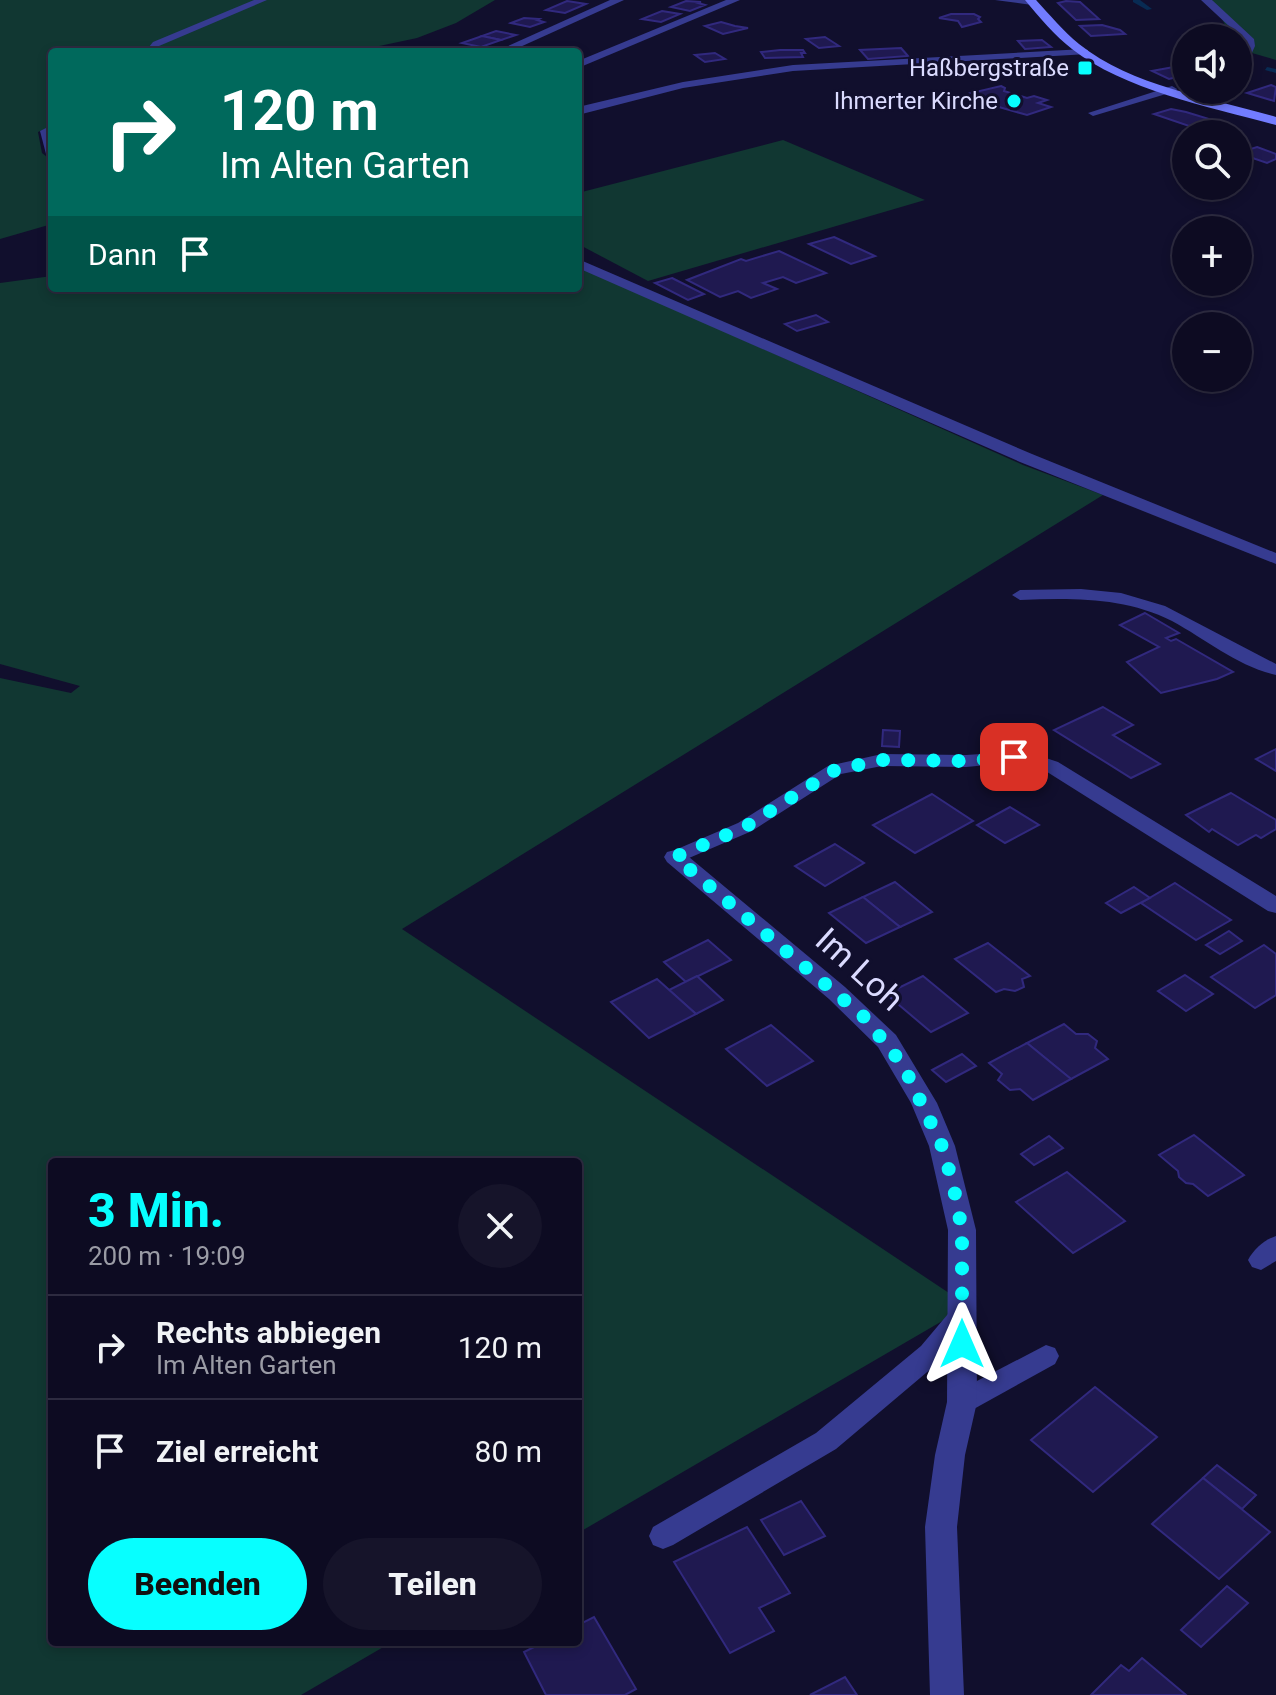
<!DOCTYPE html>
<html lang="de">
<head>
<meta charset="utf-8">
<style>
  :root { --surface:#0d0b22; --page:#16142a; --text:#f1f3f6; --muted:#9a9ba5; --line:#2d2b40; --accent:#07ffff }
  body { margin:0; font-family:Roboto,sans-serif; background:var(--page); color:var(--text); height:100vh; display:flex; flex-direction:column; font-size:30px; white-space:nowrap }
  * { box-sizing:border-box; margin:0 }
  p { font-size:26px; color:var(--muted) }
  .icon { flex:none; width:44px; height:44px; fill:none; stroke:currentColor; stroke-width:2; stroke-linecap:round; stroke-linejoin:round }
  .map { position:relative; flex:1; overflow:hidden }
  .drawer { position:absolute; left:48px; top:1158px; width:534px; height:488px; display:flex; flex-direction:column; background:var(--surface); border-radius:8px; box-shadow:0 4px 12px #0003,0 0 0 2px var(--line) }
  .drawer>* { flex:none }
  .banner { position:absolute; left:48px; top:48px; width:534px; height:244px; border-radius:8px; box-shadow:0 4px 12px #0003,0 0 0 2px var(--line); background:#00695c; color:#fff; overflow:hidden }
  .tools { position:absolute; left:1172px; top:24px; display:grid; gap:16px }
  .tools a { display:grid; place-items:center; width:80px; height:80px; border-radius:50%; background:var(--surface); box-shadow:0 4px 12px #0003,0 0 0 2px var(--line); font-size:40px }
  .pin { position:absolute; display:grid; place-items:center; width:68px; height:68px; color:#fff; margin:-34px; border-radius:16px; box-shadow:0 4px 12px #0006 }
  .me { position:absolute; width:88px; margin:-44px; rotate:0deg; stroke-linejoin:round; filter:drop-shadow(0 0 6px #0008) }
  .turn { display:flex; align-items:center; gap:28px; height:168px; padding:0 40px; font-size:36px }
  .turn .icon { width:104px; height:104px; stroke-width:2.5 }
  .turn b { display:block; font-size:56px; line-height:68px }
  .then { display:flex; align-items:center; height:76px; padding:0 40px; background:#0003; gap:16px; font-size:30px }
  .round { display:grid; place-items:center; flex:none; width:84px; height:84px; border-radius:42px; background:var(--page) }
  .summary { display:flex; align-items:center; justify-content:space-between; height:136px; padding:0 40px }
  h1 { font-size:48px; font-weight:800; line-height:60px; color:var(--accent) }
  .button { display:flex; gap:16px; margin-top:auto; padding:16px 40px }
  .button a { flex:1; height:92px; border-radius:48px; background:var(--accent); color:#111; font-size:32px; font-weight:800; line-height:92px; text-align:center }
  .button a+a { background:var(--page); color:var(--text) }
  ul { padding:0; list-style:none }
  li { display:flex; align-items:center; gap:24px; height:104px; padding:0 40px; border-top:2px solid var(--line) }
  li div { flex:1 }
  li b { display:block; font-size:30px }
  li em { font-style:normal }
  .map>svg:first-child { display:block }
  .green { fill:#113732 }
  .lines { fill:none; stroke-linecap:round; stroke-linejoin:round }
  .stream { fill:#082b53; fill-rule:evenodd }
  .building { fill:#1f1950; stroke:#31297e; stroke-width:2 }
  .service { fill:#363b90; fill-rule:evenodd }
  .minor { fill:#363b90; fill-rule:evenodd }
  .secondary { fill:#727cff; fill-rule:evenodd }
  .route { stroke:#07ffff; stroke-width:14; stroke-dasharray:0 25.2 }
  .poi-dot { fill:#07ffff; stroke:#110f2d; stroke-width:3 }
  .labels { text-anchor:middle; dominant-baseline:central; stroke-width:6; stroke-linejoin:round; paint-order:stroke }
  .far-poi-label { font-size:24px; fill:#dbdbff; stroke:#110f2d; text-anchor:end }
  .near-street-label { font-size:34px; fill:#dbdbff; stroke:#110f2d }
</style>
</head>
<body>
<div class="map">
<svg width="1276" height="1695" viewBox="0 0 1276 1695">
  <rect width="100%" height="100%" fill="#110f2d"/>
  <g class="green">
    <polygon points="0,0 495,0 456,23 417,38 351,52 52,52 52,126 38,132 42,153 52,161 52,224 0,239"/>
    <polygon points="1212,0 1276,0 1276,60 1238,49 1238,38 1232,38"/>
    <polygon points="783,140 925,200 648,281 578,244 578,193"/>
    <polygon points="578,266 1023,465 1103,495 402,929 955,1297 956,1313 578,1533 578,1162 52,1162 52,1642 392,1642 301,1695 0,1695 0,678 71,693 80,686 0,664 0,283 52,276 52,288 578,288"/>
  </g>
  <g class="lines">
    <g class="stream">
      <polygon points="1133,0 1140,0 1152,9 1147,10 1133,2"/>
      <polygon points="1267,67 1276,69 1276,73 1265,70"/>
    </g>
  </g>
  <g class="building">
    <polygon points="567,1 586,4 565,13 546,10"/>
    <polygon points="686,1 701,2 698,3 705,5 690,11 671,7"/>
    <polygon points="1066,1 1080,2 1099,19 1076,20 1058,3"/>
    <polygon points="662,11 680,14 661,22 642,19"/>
    <polygon points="951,14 974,14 980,17 978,19 981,22 962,27 958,21 939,18"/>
    <polygon points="524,18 539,19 537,20 544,22 530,27 511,23"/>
    <polygon points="721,22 735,26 748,28 723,34 705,26"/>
    <polygon points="1102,25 1120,30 1125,34 1091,36 1080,26"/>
    <polygon points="496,31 516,35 501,40 482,36"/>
    <polygon points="482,36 501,40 481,47 462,43"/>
    <polygon points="825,37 839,46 819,48 806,39"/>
    <polygon points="1042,40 1051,47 1025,49 1018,41"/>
    <polygon points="901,48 908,56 868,59 860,50"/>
    <polygon points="780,50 803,50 805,53 801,53 803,57 765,58 761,52"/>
    <polygon points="715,53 725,59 705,62 695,55"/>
    <polygon points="1179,66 1186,68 1186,75 1169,79 1152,71"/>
    <polygon points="1271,85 1276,87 1274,101 1247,93"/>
    <polygon points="1001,86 1005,88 1004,91 1027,98 1034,96 1047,100 1038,103 1051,107 1027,115 999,107 971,93"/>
    <polygon points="1171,109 1186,112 1209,119 1189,126 1154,114"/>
    <polygon points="1257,147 1276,154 1276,159 1267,163 1238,153"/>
    <polygon points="834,237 875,256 851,264 809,244"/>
    <polygon points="779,251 826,273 796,283 783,277 763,283 777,289 751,298 738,291 720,297 687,280 741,259 746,261"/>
    <polygon points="672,278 704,294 688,300 655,283"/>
    <polygon points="816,315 828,322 797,331 785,324"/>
    <polygon points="1145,613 1179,633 1166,638 1171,641 1176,639 1233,672 1217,679 1161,693 1127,662 1159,647 1120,625"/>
    <polygon points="1103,707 1133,725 1113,735 1160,764 1131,778 1054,730"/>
    <polygon points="883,730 900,731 899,747 882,746"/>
    <polygon points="1276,749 1276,771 1256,759"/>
    <polygon points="1231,793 1276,820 1276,829 1261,838 1256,835 1238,845 1212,829 1209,832 1186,815"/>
    <polygon points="932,794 973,821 915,853 873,825"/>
    <polygon points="1010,807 1039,825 1005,843 977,825"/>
    <polygon points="835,844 864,863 825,886 795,866"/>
    <polygon points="895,882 932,912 900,927 863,897"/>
    <polygon points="1175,883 1231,920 1196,940 1141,903"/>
    <polygon points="1134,887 1150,898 1121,913 1106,903"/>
    <polygon points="863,897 900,927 866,943 829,913"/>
    <polygon points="1229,931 1242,941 1220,954 1206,945"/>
    <polygon points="708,940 731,960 686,982 664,962"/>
    <polygon points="988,943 1030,976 1022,979 1024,987 1015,991 1004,989 996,992 955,959"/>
    <polygon points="1264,945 1276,954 1276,995 1255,1008 1211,977"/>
    <polygon points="1185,975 1213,994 1186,1011 1158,991"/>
    <polygon points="697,976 723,1000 696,1014 669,990"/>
    <polygon points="923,976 968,1013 931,1032 886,994"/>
    <polygon points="657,979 696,1014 649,1038 611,1002"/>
    <polygon points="1064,1024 1076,1034 1088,1034 1097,1041 1095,1048 1108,1059 1071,1079 1027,1043"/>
    <polygon points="771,1025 813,1061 767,1086 726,1049"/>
    <polygon points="1027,1043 1071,1079 1033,1100 1020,1089 1010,1090 998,1080 1002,1074 989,1063"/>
    <polygon points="962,1054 976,1066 946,1082 932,1070"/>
    <polygon points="1194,1135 1244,1175 1208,1196 1193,1184 1186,1183 1179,1177 1178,1171 1159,1155"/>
    <polygon points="1049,1136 1063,1148 1034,1165 1021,1154"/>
    <polygon points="1067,1172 1125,1221 1073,1253 1016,1202"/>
    <polygon points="1095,1387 1157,1437 1093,1492 1031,1440"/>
    <polygon points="1217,1465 1256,1495 1242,1509 1203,1478"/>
    <polygon points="1203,1478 1270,1532 1219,1579 1152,1524"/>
    <polygon points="801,1501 825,1536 784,1555 761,1520"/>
    <polygon points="747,1527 790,1593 759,1608 774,1631 730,1653 674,1562"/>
    <polygon points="1227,1586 1248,1603 1201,1647 1181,1630"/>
    <polygon points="594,1617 636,1689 625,1695 546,1695 524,1652 544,1642 578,1642 578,1625"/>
    <polygon points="1142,1658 1186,1695 1091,1695 1121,1665 1129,1671"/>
    <polygon points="845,1677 857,1695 810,1695"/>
  </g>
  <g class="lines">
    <g class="service">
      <polygon points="254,0 267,0 159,46 155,52 145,52 153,42"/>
      <polygon points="1172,86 1177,89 1176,91 1093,116 1088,113"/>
      <polygon points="52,125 52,157 46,154 40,131"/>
      <path d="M1081,589L1121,593L1165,606L1276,664V675C1237,666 1207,640 1172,621C1124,597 1072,598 1020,600L1012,595L1020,590Z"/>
      <polygon points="1025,751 1034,757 1032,761 966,767 882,766 841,774 752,831 682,861 668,861 665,857 668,853 738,823 828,766 882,754 966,755"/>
      <path d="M1276,1236V1261L1261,1270L1252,1267L1248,1260C1254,1249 1264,1240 1276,1236Z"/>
      <polygon points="962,1305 971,1308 975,1315 939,1362 836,1449 673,1545 663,1549 653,1545 649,1536 653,1527 816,1433 921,1346 953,1308"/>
      <polygon points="1046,1345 1055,1348 1059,1356 1055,1364 972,1410 962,1413 952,1410 948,1402 952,1394"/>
    </g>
    <g class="minor">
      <polygon points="610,0 624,0 509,52 495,52"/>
      <polygon points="726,0 740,0 578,68 578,61"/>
      <polygon points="995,0 1036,0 1037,2 1032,5"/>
      <path d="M1201,0H1212L1254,39L1255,46L1242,75L1238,76C1238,63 1245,50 1244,40Z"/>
      <polygon points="1084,49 1088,50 1088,54 793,71 683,88 578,115 578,107 683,82 793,65"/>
      <polygon points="1219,90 1232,90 1215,103 1207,103 1207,99"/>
      <polygon points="578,259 1032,454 1276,553 1276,564 1020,462 578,268"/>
      <polygon points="1025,751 1058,762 1276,896 1276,913 1268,911 1044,770 1018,761 1015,757 1018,753"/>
      <polygon points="675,850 683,852 845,987 896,1035 937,1103 955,1146 976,1230 977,1402 965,1455 957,1527 964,1695 930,1695 925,1527 935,1455 947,1402 948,1230 929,1146 911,1103 878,1047 829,999 667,862 664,857 667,852"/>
    </g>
    <path class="secondary" d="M1025,0H1036C1050,15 1063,31 1079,44C1133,87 1212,98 1276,117V125C1213,108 1124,90 1072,49C1055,36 1039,17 1025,0Z"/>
  </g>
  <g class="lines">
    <polyline class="route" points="962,1344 962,1230 953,1184 942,1146 903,1065 864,1017 675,857 745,827 835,770 882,760 966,761 1014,757"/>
  </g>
  <g class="poi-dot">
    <rect x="1077" y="60" width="16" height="16" rx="4"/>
    <circle cx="1014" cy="101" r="8"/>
  </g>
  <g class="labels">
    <g class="far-poi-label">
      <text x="1069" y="68">Haßbergstraße</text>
      <text x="998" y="101">Ihmerter Kirche</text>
    </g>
    <g class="near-street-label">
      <text transform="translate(860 969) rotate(42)">Im Loh</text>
    </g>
  </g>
</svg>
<div class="tools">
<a><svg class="icon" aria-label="sound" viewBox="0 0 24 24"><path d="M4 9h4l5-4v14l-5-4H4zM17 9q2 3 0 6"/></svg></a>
<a><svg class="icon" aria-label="search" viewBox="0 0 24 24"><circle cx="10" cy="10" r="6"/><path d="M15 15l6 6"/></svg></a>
<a>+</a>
<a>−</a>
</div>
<div class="pin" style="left:1014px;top:757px;background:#d93025"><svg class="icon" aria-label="arrive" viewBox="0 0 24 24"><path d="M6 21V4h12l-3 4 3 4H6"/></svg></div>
<svg class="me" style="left:962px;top:1344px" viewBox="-20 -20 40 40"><path d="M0-17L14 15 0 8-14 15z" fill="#07ffff" stroke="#fff" stroke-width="4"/></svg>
<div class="banner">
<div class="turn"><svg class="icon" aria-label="right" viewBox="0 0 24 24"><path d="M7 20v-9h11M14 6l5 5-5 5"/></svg><div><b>120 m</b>Im Alten Garten</div></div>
<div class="then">Dann<svg class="icon" aria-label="arrive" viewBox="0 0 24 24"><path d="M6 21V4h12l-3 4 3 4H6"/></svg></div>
</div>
<section class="drawer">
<div class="summary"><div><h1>3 Min.</h1><p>200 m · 19:09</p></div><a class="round"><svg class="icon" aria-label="close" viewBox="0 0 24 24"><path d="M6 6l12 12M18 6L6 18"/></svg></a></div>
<ul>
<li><svg class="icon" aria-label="right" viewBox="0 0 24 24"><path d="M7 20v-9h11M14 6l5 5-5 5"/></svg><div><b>Rechts abbiegen</b><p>Im Alten Garten</p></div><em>120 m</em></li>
<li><svg class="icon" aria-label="arrive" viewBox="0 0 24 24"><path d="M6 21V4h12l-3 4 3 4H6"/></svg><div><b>Ziel erreicht</b></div><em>80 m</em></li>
</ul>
<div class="button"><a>Beenden</a><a>Teilen</a></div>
</section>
</div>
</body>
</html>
